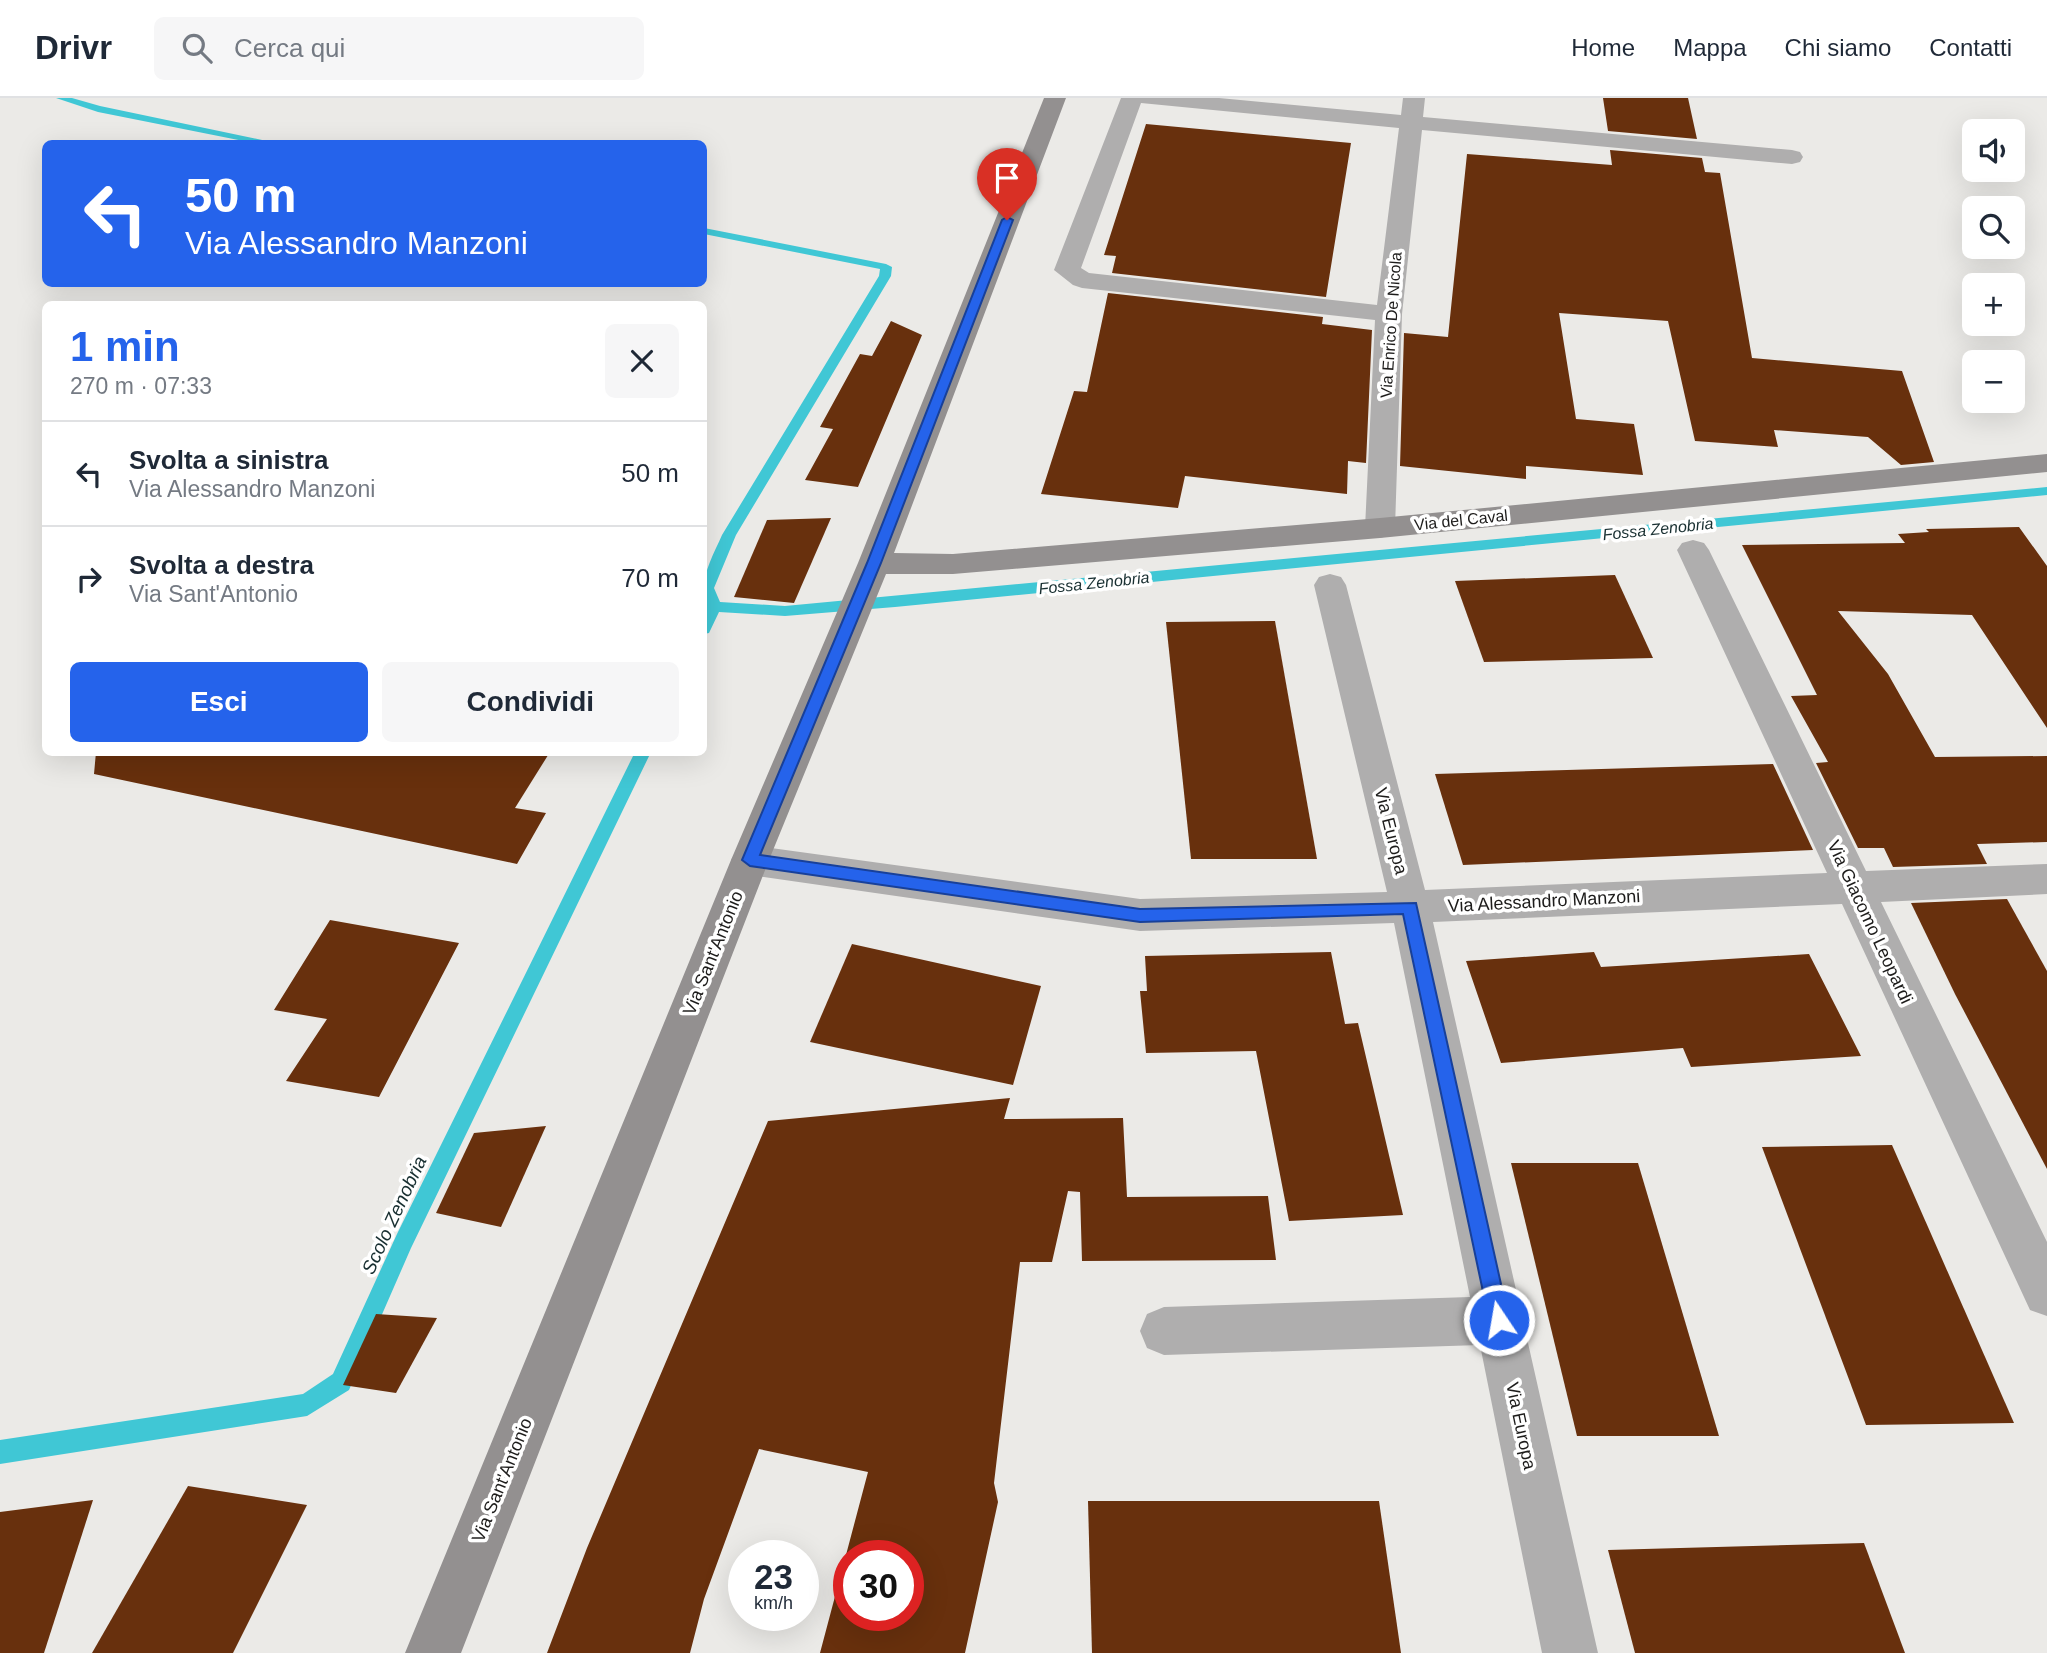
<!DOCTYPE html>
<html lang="it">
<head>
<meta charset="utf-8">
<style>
  :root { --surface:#fff; --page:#f6f6f7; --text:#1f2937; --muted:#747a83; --line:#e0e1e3; --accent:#2563eb }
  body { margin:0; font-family:Helvetica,sans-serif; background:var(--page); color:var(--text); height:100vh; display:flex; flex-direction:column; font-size:26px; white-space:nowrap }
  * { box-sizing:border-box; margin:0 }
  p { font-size:23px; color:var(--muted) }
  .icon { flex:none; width:38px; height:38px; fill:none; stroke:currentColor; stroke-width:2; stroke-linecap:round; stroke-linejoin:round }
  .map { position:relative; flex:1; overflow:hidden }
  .panel { position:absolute; left:42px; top:203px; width:665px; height:455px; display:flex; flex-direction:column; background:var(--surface); border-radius:10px; box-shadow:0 7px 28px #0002 }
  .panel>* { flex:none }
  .banner { position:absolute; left:42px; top:42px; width:665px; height:147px; border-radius:10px; box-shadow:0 7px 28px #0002; background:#2563eb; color:#fff; overflow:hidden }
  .fabs { position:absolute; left:1962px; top:21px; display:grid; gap:14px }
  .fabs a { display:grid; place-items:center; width:63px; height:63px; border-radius:10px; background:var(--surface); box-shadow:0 7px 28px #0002; font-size:35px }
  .speed { position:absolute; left:728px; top:1442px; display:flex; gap:14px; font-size:35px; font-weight:700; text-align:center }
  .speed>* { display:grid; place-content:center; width:91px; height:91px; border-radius:50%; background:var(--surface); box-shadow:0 7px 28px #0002; line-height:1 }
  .speed small { font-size:18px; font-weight:400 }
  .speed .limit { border:10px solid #d22; background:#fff; color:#111 }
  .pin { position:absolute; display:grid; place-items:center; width:60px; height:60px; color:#fff; margin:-72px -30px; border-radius:50% 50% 50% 0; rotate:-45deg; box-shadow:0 0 7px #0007 }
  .pin .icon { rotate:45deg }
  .me { position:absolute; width:77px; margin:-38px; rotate:348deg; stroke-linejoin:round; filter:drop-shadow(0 0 5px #0008) }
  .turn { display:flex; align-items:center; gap:24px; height:147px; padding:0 28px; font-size:32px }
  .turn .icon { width:91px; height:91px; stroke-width:2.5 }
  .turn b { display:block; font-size:49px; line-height:60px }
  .round { display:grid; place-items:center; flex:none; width:74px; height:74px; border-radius:10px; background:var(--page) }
  .overview { display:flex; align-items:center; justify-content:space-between; height:119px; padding:0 28px }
  h1 { font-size:42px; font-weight:600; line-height:52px; color:var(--accent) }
  .button { display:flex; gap:14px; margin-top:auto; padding:14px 28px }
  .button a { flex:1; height:80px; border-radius:10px; background:var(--accent); color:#fff; font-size:28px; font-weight:600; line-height:80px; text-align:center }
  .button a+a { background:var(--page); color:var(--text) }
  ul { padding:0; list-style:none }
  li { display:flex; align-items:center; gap:21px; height:105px; padding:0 28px; border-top:2px solid var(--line) }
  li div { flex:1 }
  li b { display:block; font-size:26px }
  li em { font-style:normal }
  header { display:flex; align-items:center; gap:42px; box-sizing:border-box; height:98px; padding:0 35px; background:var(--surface); border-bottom:2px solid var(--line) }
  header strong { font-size:33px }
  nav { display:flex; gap:38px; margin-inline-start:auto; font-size:24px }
  .search { width:490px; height:63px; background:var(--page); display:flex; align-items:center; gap:18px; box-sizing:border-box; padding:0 24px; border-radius:10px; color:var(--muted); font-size:26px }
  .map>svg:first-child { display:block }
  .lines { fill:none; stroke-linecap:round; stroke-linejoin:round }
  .stream { fill:#40c7d5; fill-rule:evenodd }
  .building { fill:#68300d; fill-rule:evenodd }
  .street { fill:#afaeae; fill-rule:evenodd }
  .secondary { fill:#939090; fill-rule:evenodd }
  .route { fill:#2563eb; stroke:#184099; stroke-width:2 }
  .labels { text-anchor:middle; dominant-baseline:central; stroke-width:7; stroke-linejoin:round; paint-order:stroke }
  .far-street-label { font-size:16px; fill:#1d1c1b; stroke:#fff }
  .far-water-label { font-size:16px; font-style:italic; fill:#182f31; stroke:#fff }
  .street-label { font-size:18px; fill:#1d1c1b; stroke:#fff }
  .water-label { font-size:19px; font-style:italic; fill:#182f31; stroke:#fff }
</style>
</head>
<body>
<header>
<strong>Drivr</strong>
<div class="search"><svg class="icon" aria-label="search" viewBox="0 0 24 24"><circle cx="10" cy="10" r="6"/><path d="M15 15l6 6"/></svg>Cerca qui</div>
<nav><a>Home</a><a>Mappa</a><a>Chi siamo</a><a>Contatti</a></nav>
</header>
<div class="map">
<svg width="2047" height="1555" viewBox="0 0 2047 1555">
  <rect width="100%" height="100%" fill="#ebeae7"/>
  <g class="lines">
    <g class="stream">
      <polygon points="56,0 72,0 100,8 281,46 258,46 98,14"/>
      <path d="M704,130L886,166L892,169L891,178L736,437L714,490L720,504L785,508L2047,389V397L895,509L785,518L719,514L709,535L704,536V516L707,509C697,484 712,460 722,437L879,178L880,171L704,136Z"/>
      <polygon points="635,654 651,654 411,1150 349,1292 307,1318 0,1366 0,1342 303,1296 333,1276 397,1136"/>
    </g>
  </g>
  <g class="building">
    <polygon points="1603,0 1688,0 1697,41 1608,33"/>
    <polygon points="1146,26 1351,45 1326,199 1112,175 1116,158 1104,157"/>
    <polygon points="1610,52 1702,60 1705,74 1720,75 1752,260 1902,273 1934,364 1901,367 1868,339 1774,332 1778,349 1695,343 1668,223 1559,215 1576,321 1634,326 1643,377 1526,368 1526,381 1400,368 1404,235 1448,239 1467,56 1612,67"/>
    <polygon points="1108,195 1323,219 1322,226 1372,232 1366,365 1348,363 1347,396 1185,378 1178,410 1041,396 1074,293 1087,294"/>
    <polygon points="891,223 922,237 858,389 805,382 833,331 820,329 860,256 872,258"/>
    <polygon points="831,420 794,505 734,499 767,422"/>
    <polygon points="2019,429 2047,468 2047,630 1972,517 1838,513 1888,576 1935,659 2047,658 2047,744 1977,746 1987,766 1893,769 1884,750 1858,750 1816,665 1828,664 1791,598 1817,597 1742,447 1905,445 1898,436 1929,434 1926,431"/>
    <polygon points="1615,477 1653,560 1484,564 1455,483"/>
    <polygon points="1275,523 1317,761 1191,761 1166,524"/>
    <polygon points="96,654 550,654 515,710 546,715 517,766 94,676"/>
    <polygon points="1773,666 1813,752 1463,767 1435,676"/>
    <polygon points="2007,801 2047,873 2047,1071 1955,896 1911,805"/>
    <polygon points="330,822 459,845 379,999 286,983 327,921 274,912"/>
    <polygon points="852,846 1041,888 1013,987 810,944"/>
    <polygon points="1331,854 1345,926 1358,925 1403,1117 1289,1123 1256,953 1146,955 1140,893 1147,893 1145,858"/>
    <polygon points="1594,854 1601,869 1809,856 1861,958 1691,969 1683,950 1501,965 1466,863"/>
    <path d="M1010,1000L1004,1021L1123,1020L1127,1099L1268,1098L1276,1162L1082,1163L1080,1094L1068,1093L1052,1164H1020L994,1385L998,1404L965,1555H820L868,1374L759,1351L704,1501L690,1555H547L587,1450L768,1023ZM849,1458H908V1517H849Z"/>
    <polygon points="546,1028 501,1129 436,1115 474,1035"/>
    <polygon points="1892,1047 2014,1325 1866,1327 1762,1049"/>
    <polygon points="1511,1065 1638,1065 1719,1338 1577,1338"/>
    <polygon points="376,1216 437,1220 396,1295 343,1287"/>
    <polygon points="188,1388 307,1407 233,1555 92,1555"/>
    <polygon points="93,1402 44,1555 0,1555 0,1414"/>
    <polygon points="1088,1403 1379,1403 1401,1555 1092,1555"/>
    <polygon points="1864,1445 1905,1555 1635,1555 1608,1452"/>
  </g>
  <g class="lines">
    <g class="street">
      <path d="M1121,0H1219L1401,17L1403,0H1425L1423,19L1792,52L1800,54L1803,59L1800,64L1792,66L1422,32L1402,216L1395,430L1391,437L1380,440L1369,437L1365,430L1375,222L1082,190L1073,187L1054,172ZM1141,5L1399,30L1377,207L1089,175L1081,170Z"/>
      <polygon points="1693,442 1704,445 1709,452 1866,773 2047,766 2047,796 1881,804 2047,1144 2047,1218 2030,1212 1842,806 1433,824 1598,1555 1542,1555 1480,1247 1164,1257 1147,1250 1140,1233 1147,1216 1164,1209 1470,1199 1394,825 1140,833 750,777 737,773 731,762 737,751 750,747 1140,801 1387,794 1314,487 1319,479 1330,476 1341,479 1346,487 1425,792 1827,775 1677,452 1682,445"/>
    </g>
    <polygon class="secondary" points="1044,0 1066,0 894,455 953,456 1380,420 2047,356 2047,374 1380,440 953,476 886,476 769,762 461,1555 405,1555 731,762 858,465"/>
  </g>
  <polygon class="route" points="1007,119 1013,122 881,465 760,757 1140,811 1416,805 1509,1222 1506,1229 1499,1232 1492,1229 1489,1222 1403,816 1140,824 750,768 742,762 867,465 1002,122"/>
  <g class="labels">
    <g class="far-street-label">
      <text transform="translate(1391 227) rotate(-86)">Via Enrico De Nicola</text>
      <text transform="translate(1461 422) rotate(-6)">Via del Caval</text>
    </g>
    <g class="far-water-label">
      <text transform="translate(1658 431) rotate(-6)">Fossa Zenobria</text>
      <text transform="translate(1094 485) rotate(-6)">Fossa Zenobria</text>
    </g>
    <g class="street-label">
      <text transform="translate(1391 733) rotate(76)">Via Europa</text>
      <text transform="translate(1544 803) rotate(-3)">Via Alessandro Manzoni</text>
      <text transform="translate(1870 824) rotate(65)">Via Giacomo Leopardi</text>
      <text transform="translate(713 855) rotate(-68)">Via Sant'Antonio</text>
      <text transform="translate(1521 1328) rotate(78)">Via Europa</text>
      <text transform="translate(502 1382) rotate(-68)">Via Sant'Antonio</text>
    </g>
    <g class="water-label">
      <text transform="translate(394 1117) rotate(-65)">Scolo Zenobria</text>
    </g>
  </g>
</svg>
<div class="fabs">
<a><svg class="icon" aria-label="sound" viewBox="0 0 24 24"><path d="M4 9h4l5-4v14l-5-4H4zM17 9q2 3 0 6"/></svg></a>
<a><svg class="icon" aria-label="search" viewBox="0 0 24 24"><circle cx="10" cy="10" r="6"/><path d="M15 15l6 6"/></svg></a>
<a>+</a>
<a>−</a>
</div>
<div class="speed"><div>23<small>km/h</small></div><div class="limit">30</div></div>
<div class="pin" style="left:1007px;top:122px;background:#d93025"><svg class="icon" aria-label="arrive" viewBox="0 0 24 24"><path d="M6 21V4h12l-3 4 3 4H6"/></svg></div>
<svg class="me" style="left:1499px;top:1222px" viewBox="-20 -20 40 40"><circle r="17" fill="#2563eb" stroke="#fff" stroke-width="3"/><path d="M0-11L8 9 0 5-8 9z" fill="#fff"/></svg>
<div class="banner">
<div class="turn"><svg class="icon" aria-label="left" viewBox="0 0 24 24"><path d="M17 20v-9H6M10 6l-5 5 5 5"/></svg><div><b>50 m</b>Via Alessandro Manzoni</div></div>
</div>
<section class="panel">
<div class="overview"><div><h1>1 min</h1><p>270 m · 07:33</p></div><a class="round"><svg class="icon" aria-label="close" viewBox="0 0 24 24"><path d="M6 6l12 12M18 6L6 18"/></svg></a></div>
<ul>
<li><svg class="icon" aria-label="left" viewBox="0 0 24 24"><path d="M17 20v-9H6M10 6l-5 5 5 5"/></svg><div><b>Svolta a sinistra</b><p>Via Alessandro Manzoni</p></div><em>50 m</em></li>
<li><svg class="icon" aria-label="right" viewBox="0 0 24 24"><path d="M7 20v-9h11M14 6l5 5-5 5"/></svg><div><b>Svolta a destra</b><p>Via Sant'Antonio</p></div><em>70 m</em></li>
</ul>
<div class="button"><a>Esci</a><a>Condividi</a></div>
</section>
</div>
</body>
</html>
